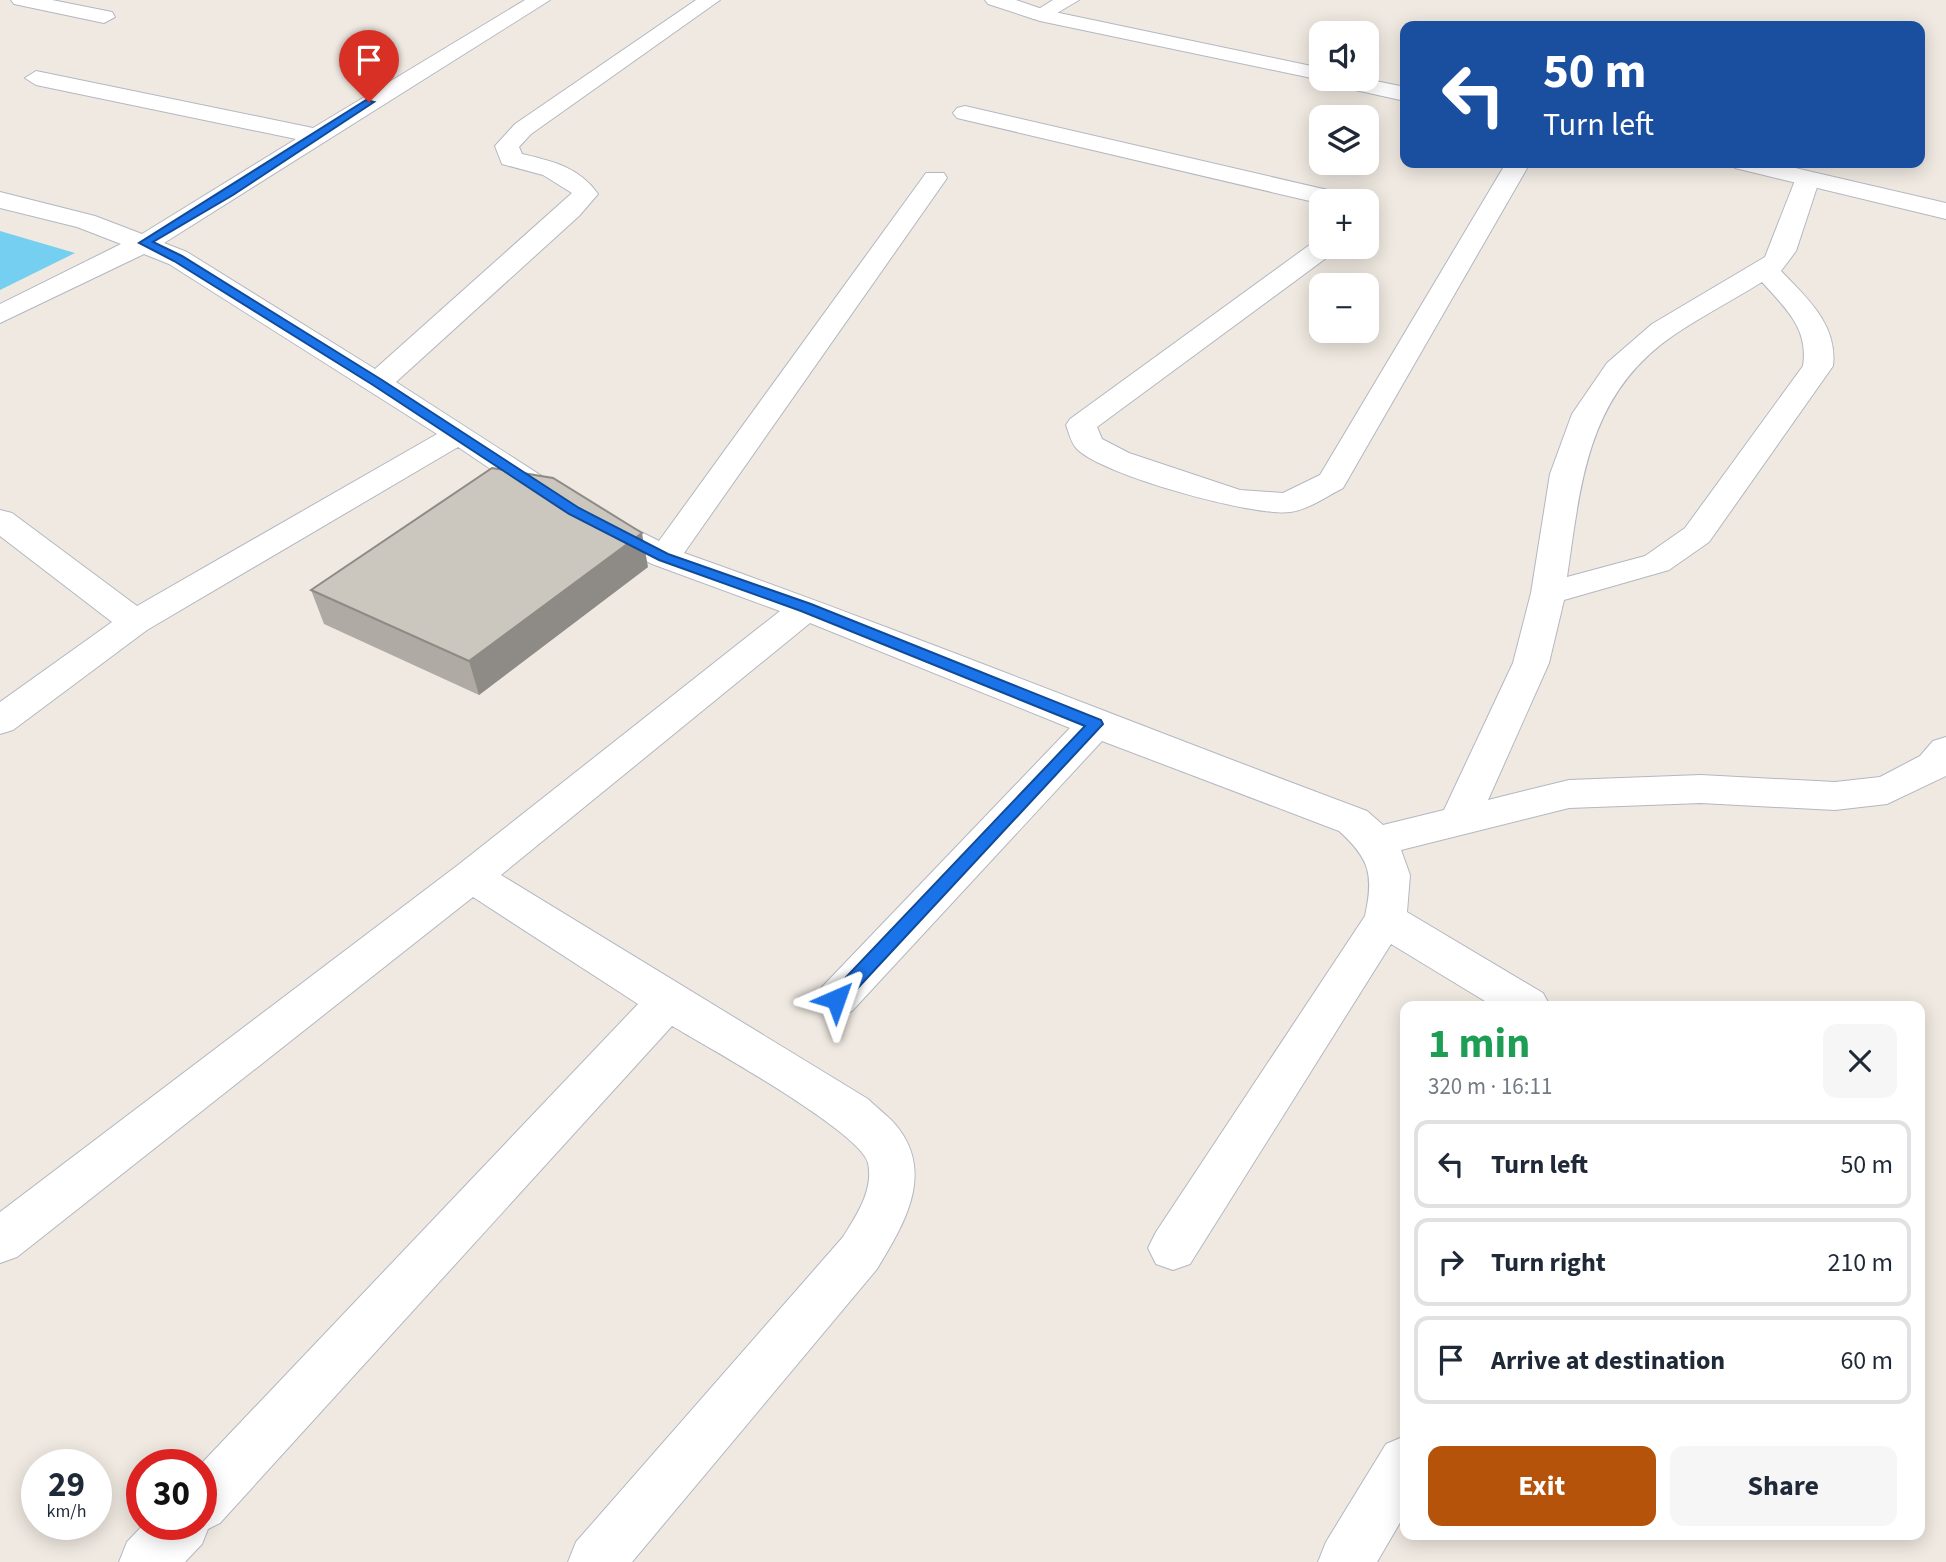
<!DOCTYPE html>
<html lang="en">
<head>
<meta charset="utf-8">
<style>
  :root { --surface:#fff; --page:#f6f6f7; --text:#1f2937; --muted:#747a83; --line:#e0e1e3; --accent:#b45309 }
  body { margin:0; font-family:"Source Sans 3",sans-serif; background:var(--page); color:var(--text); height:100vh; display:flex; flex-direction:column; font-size:26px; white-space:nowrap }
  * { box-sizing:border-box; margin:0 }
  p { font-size:23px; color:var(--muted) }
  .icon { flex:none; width:38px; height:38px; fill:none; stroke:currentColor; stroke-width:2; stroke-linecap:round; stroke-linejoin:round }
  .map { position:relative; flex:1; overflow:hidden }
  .sheet { position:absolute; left:1400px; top:1001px; width:525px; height:539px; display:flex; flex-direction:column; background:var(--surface); border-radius:14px; box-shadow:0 4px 18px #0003 }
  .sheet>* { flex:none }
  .guide { position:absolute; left:1400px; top:21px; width:525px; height:147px; border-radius:14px; box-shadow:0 4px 18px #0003; background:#1a4fa0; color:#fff; overflow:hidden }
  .tools { position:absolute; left:1309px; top:21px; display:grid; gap:14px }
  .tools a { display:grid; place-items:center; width:70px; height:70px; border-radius:14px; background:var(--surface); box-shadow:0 4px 18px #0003; font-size:35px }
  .speed { position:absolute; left:21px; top:1449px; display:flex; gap:14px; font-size:35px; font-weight:700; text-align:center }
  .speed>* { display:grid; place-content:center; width:91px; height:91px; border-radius:50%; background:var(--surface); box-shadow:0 4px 18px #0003; line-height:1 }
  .speed small { font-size:18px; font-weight:400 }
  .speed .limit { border:10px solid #d22; background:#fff; color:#111 }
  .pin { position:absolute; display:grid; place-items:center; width:60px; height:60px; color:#fff; margin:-72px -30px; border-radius:50% 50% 50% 0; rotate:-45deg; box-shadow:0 0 7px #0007 }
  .pin .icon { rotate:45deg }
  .me { position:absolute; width:77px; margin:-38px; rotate:43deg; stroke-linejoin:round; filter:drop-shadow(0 0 5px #0008) }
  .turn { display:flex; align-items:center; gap:24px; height:147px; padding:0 28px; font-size:32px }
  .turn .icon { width:91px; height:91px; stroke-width:2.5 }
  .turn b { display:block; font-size:49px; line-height:60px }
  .round { display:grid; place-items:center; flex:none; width:74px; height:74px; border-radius:14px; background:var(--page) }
  .headline { display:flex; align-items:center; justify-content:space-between; height:119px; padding:0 28px }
  h1 { font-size:42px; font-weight:700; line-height:52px; color:#1e9e55 }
  .button { display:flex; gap:14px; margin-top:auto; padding:14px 28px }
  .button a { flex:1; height:80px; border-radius:14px; background:var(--accent); color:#fff; font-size:28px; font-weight:700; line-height:80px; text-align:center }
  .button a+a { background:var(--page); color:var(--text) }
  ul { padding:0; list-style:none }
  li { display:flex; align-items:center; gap:21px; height:88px; margin:0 14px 10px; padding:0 14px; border:4px solid var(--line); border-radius:14px }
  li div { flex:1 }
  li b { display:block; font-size:26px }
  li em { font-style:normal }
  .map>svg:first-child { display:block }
  .water { fill:#75cff0 }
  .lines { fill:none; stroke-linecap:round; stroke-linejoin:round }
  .minor-casing { stroke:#b4b7c1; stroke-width:2 }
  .tertiary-casing { stroke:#b4b7c1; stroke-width:2 }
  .minor { fill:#fff; fill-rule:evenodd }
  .tertiary { fill:#fff; fill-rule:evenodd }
  .wall { fill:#afaba4 }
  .shaded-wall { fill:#8e8b86 }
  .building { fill:#cbc7bf; stroke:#8e8b86; stroke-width:2 }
  .route { fill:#1a73e8; stroke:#114b97; stroke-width:2 }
</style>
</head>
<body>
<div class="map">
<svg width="1946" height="1562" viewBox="0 0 1946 1562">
  <rect width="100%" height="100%" fill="#efe9e1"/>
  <polygon class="water" points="0,231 75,253 0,290"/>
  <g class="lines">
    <defs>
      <g id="minor">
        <polygon points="11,0 52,0 112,12 115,17 104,23 14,4"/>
        <path d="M525,0H550L164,243L187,252L375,369L572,193L543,175L502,164L495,146L515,124L696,0H720L531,134L519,147L522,154C552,161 579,167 598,194L579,216L396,382L585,504L659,541L926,173H944L947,178L684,553C913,634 1139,726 1367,811L1383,825L1444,810L1513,663L1531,593L1550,474L1572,414L1607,363L1652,324L1765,257L1796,178L1799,173H1817L1820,178L1796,251L1781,271C1807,298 1838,325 1833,366L1709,542L1669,570L1564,600L1549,663L1488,800L1569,780L1701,775L1835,782L1880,777L1920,756L1933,741L1946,737V776L1887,804L1835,810L1701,803L1569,808L1401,850L1410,875L1407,912L1543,993L1550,1006H1493L1391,944L1190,1264L1173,1270L1156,1264L1148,1248L1156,1232L1365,916C1374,875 1370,859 1339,831L1102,741L852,1011L837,1017L822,1011L815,999L822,987L1070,728L810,623L501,875L868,1099C878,1109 891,1118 899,1129C934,1176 903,1226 877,1269L632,1562H568L576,1542L843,1237C856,1216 874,1190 868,1163C861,1132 706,1046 672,1026L220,1523L208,1529L202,1544L185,1562H119L127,1542L144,1524H201L200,1465L638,1004L473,897L17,1257L0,1263V1212L458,865L780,611L652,564L563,518L458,447L147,630L13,730L0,734V702L112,622L0,536V510L12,513L137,606L437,434L169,264L144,254L0,323V304L121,244L77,227L0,208V192L95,216L142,234L296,139L36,85L25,78L36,71L313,128ZM1762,282C1785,308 1809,328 1803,366L1685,528L1645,556L1567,577C1581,482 1587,394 1674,335C1702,316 1733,300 1762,282Z"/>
        <polygon points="1053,0 1079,0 1047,19 1033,19 1029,15"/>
        <polygon points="965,106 1332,191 1344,201 1321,201 1321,206 1314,202 957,118 953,113 957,108"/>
        <path d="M1506,163H1530L1343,488C1327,496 1308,510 1290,512C1254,517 1102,475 1077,449C1071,443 1069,433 1066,425L1070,419L1315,241L1321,240V247H1337L1333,253L1097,427L1102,439L1129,453L1240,490L1283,493L1320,475Z"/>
        <polygon points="1405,1436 1405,1514 1377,1562 1318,1562 1326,1542 1386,1444"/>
      </g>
      <g id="tertiary">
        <polygon points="985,0 1016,0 1045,10 1321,68 1321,79 1366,79 1405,87 1405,101 1328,84 1326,81 1040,21 988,4"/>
        <polygon points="1732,163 1774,163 1946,203 1946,219 1735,168"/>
      </g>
    </defs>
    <use href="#minor" class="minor-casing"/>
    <use href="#tertiary" class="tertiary-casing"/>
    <use href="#minor" class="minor"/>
    <use href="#tertiary" class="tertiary"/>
  </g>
  <polygon class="wall" points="648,567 479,695 324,624 311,590"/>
  <polygon class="shaded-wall" points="642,533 648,567 479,695 469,661"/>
  <polygon class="building" points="492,468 553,478 642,533 469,661 311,590"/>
  <polygon class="route" points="366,100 374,102 233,195 153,242 182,256 382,380 579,508 668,554 811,604 1101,720 1103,724 843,1004 830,1004 828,999 830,994 1085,726 801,611 659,560 569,514 373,385 174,261 139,243"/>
</svg>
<div class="tools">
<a><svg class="icon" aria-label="sound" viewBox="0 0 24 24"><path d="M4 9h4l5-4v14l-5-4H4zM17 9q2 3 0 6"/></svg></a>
<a><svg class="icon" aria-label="layers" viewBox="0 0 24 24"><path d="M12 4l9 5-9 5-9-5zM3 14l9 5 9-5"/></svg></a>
<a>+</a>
<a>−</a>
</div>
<div class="speed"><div>29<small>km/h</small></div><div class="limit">30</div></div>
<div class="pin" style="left:369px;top:102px;background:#d93025"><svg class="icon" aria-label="arrive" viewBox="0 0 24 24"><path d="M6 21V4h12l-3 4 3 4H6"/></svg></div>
<svg class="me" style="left:836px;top:999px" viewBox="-20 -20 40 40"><path d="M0-17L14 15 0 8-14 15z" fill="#1a73e8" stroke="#fff" stroke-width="4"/></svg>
<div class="guide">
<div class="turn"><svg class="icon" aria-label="left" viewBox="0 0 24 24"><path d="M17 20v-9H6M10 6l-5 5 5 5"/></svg><div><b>50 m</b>Turn left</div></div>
</div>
<section class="sheet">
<div class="headline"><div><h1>1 min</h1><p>320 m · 16:11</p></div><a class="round"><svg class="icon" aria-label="close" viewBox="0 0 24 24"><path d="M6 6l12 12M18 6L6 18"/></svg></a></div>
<ul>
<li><svg class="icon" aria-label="left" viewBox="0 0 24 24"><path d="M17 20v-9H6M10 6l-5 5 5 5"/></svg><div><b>Turn left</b></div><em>50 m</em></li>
<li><svg class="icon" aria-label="right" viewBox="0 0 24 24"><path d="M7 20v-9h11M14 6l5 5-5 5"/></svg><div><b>Turn right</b></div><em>210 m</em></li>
<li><svg class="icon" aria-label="arrive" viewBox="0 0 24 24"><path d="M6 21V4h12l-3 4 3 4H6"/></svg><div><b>Arrive at destination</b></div><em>60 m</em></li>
</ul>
<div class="button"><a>Exit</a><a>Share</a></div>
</section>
</div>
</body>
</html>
